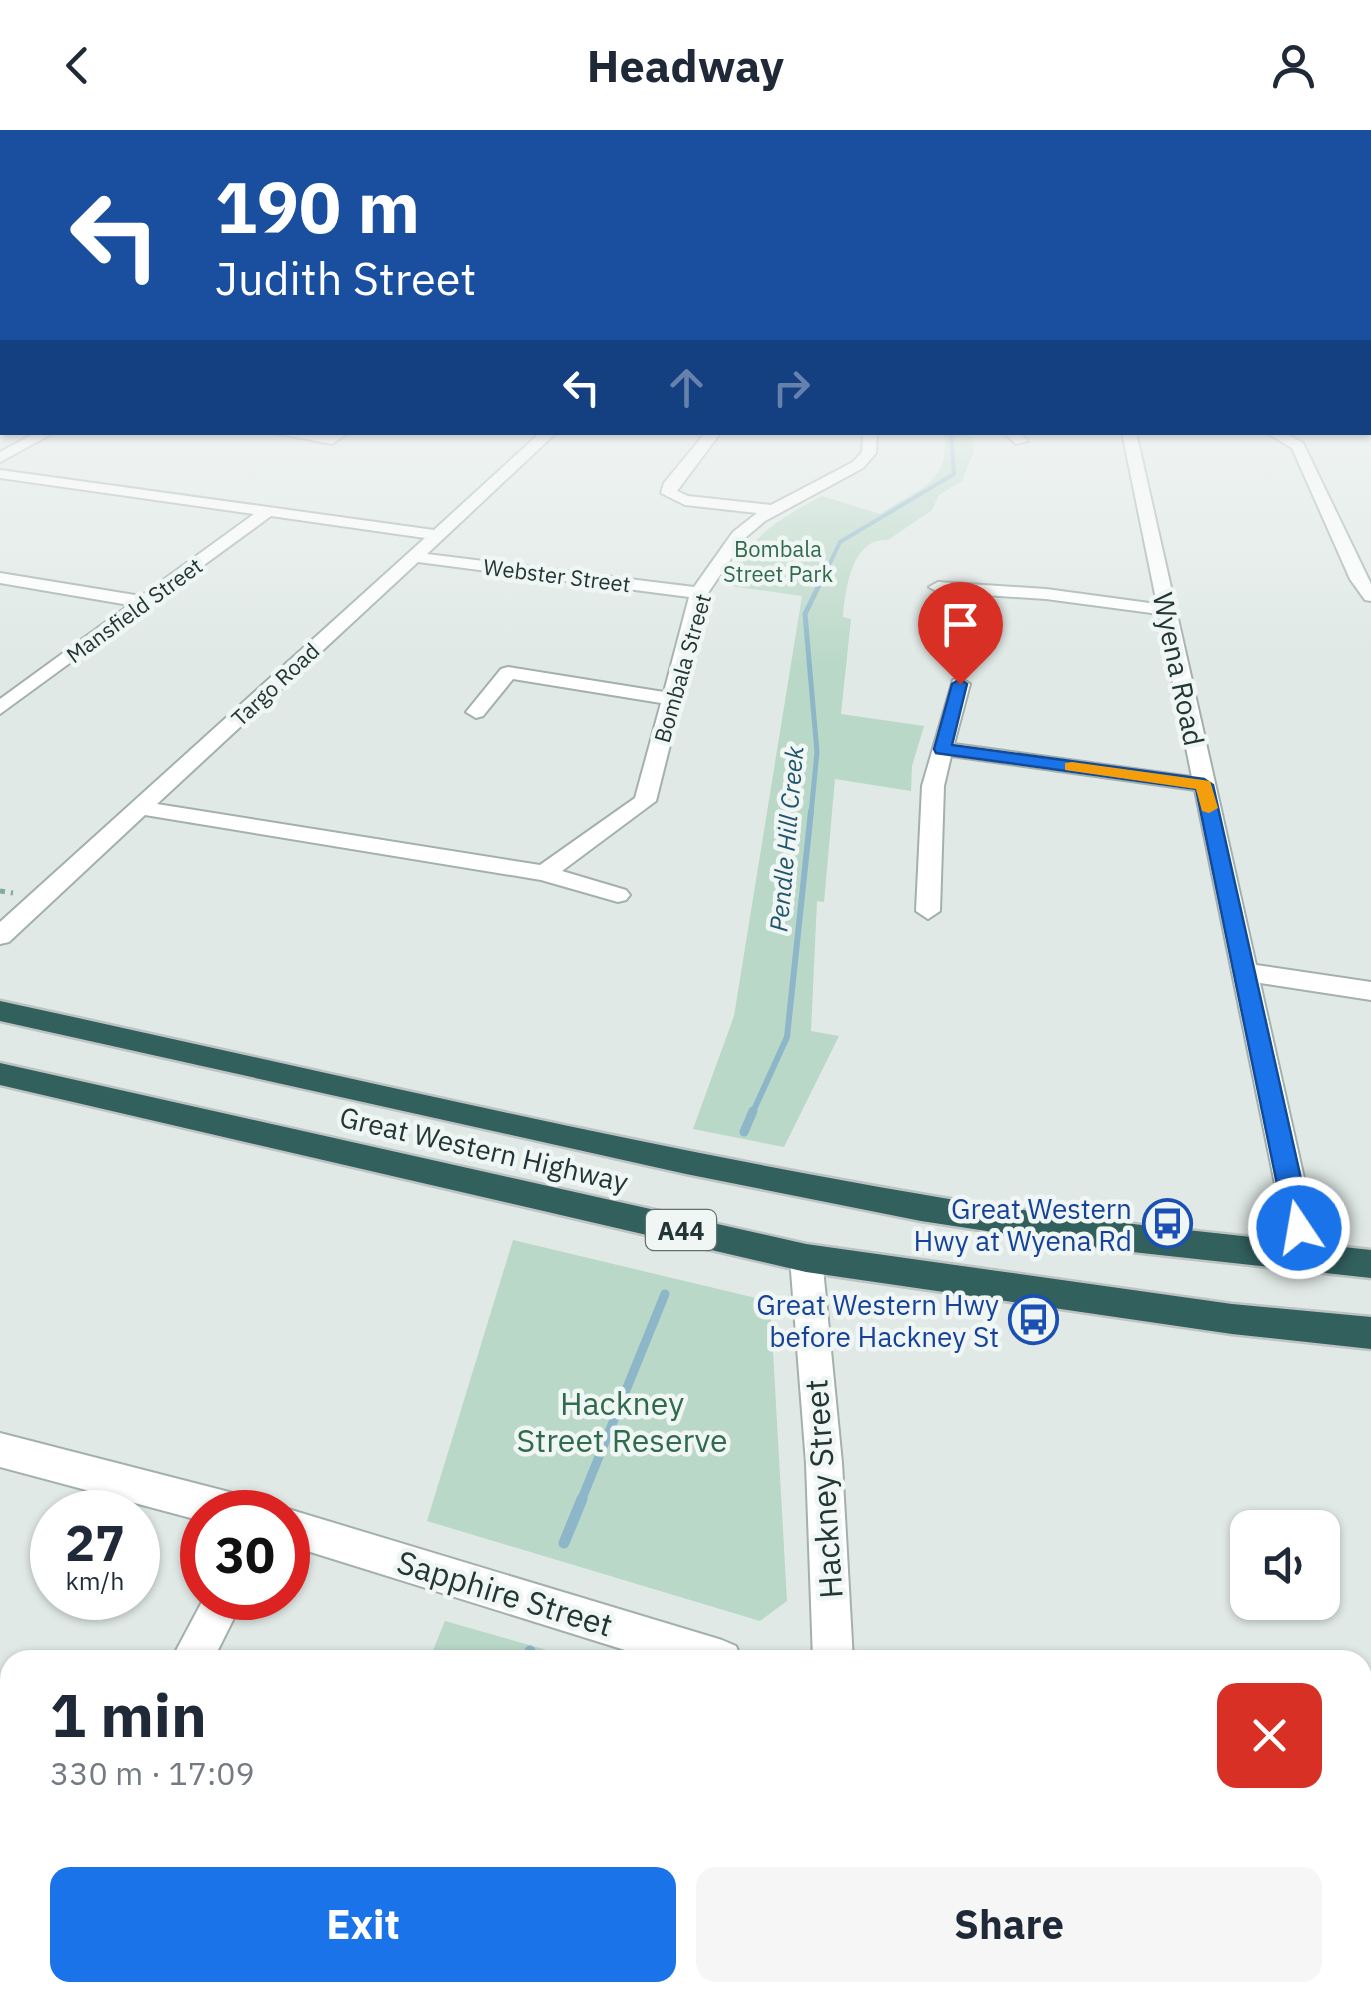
<!DOCTYPE html>
<html lang="en">
<head>
<meta charset="utf-8">
<style>
  :root { --surface:#fff; --page:#f6f6f7; --text:#1f2937; --muted:#747a83; --accent:#1a73e8 }
  body { margin:0; font-family:"IBM Plex Sans",sans-serif; background:var(--page); color:var(--text); height:100vh; display:flex; flex-direction:column; font-size:38px; white-space:nowrap }
  * { box-sizing:border-box; margin:0 }
  p { font-size:32px; color:var(--muted) }
  .icon { flex:none; width:55px; height:55px; fill:none; stroke:currentColor; stroke-width:2; stroke-linecap:round; stroke-linejoin:round }
  .map { position:relative; flex:1; overflow:hidden }
  .drawer { position:absolute; left:0px; top:1520px; width:1372px; height:352px; display:flex; flex-direction:column; background:var(--surface); border-radius:30px 30px 0 0; box-shadow:0 2px 8px #0004 }
  .drawer>* { flex:none }
  .guide { position:absolute; left:0px; top:0px; width:1372px; height:305px; box-shadow:0 2px 8px #0004; background:#1a4fa0; color:#fff; overflow:hidden }
  .controls { position:absolute; left:1230px; top:1380px; display:grid; gap:20px }
  .controls a { display:grid; place-items:center; width:110px; height:110px; border-radius:20px; background:var(--surface); box-shadow:0 2px 8px #0004; font-size:50px }
  .speed { position:absolute; left:30px; top:1360px; display:flex; gap:20px; font-size:50px; font-weight:700; text-align:center }
  .speed>* { display:grid; place-content:center; width:130px; height:130px; border-radius:50%; background:var(--surface); box-shadow:0 2px 8px #0004; line-height:1 }
  .speed small { font-size:25px; font-weight:400 }
  .speed .limit { border:15px solid #d22; background:#fff; color:#111 }
  .pin { position:absolute; display:grid; place-items:center; width:85px; height:85px; color:#fff; margin:-102px -42px; border-radius:50% 50% 50% 0; rotate:-45deg; box-shadow:0 0 10px #0007 }
  .pin .icon { rotate:45deg }
  .me { position:absolute; width:110px; margin:-55px; rotate:348deg; stroke-linejoin:round; filter:drop-shadow(0 0 8px #0008) }
  .turn { display:flex; align-items:center; gap:35px; height:210px; padding:0 50px; font-size:45px }
  .turn .icon { width:130px; height:130px; stroke-width:2.5 }
  .turn b { display:block; font-size:70px; line-height:85px }
  .lanes { display:flex; align-items:center; height:95px; padding:0 50px; background:#0003; justify-content:center; gap:50px; direction:ltr }
  .lanes .off { opacity:.35 }
  .round { display:grid; place-items:center; flex:none; width:105px; height:105px; border-radius:20px; background:var(--page) }
  .headline { display:flex; align-items:center; justify-content:space-between; height:170px; padding:0 50px }
  h1 { font-size:60px; font-weight:700; line-height:75px }
  .action { display:flex; gap:20px; margin-top:auto; padding:20px 50px }
  .action a { flex:1; height:115px; border-radius:20px; background:var(--accent); color:#fff; font-size:40px; font-weight:700; line-height:115px; text-align:center }
  .action a+a { background:var(--page); color:var(--text) }
  header { display:flex; justify-content:space-between; align-items:center; height:130px; padding:0 50px; background:var(--surface); font-size:45px; font-weight:700 }
  .map>svg:first-child { display:block }
  .green { fill:#bad8c7 }
  .lines { fill:none; stroke-linecap:round; stroke-linejoin:round }
  .stream-far4 { stroke:#8db7c9; stroke-width:4 }
  .stream-far3 { stroke:#8db7c9; stroke-width:5 }
  .stream-far2 { stroke:#8db7c9; stroke-width:6 }
  .stream-far1 { stroke:#8db7c9; stroke-width:9 }
  .stream { stroke:#8db7c9; stroke-width:11 }
  .minor-casing { stroke:#a3b0ad; stroke-width:4 }
  .highway-casing { stroke:#bdc3c2; stroke-width:5 }
  .path { stroke:#83a9a3; stroke-width:5; stroke-dasharray:5 6; stroke-linecap:butt }
  .minor { fill:#fff; fill-rule:evenodd }
  .highway { fill:#31605d; fill-rule:evenodd }
  .route { fill:#1a73e8; stroke:#114b97; stroke-width:2.5 }
  .slow { fill:#f59e0b }
  .labels { text-anchor:middle; dominant-baseline:central; stroke-width:9; stroke-linejoin:round; paint-order:stroke }
  .far-park-label { font-size:22px; fill:#316a4f; stroke:#f0f6f4 }
  .far-street-label { font-size:22px; fill:#223735; stroke:#f0f6f4 }
  .far-water-label { font-size:25px; font-style:italic; fill:#23566c; stroke:#f0f6f4 }
  .shield { fill:#f0f6f4; stroke:#60706e; stroke-width:2.5 }
  .shield-label { font-size:25px; font-weight:bold; fill:#223735 }
  .street-label { font-size:28px; fill:#223735; stroke:#f0f6f4 }
  .transit-label { font-size:28px; fill:#164399; stroke:#f0f6f4; text-anchor:end }
  .near-park-label { font-size:32px; fill:#316a4f; stroke:#f0f6f4 }
  .near-street-label { font-size:32px; fill:#223735; stroke:#f0f6f4 }
</style>
</head>
<body>
<header><svg class="icon" aria-label="back" viewBox="0 0 24 24"><path d="M15 5l-7 7 7 7"/></svg>Headway<svg class="icon" aria-label="person" viewBox="0 0 24 24"><circle cx="12" cy="8" r="4"/><path d="M4 21q1-7 8-7t8 7"/></svg></header>
<div class="map">
<svg width="1371" height="1872" viewBox="0 0 1371 1872">
  <rect width="100%" height="100%" fill="#e0e9e6"/>
  <g class="green">
    <path d="M944,303H972L974,321L962,351L939,365L932,380L888,410C851,407 845,462 843,487L851,489L841,584L924,596L912,636L911,661L835,649L824,772L817,771L811,901L839,906L784,1017L693,999L734,886L802,466L724,455C757,403 768,395 822,366L880,384C918,359 951,353 944,303Z"/>
    <polygon points="513,1110 756,1168 771,1185 787,1471 760,1491 427,1391"/>
    <polygon points="445,1491 582,1530 429,1530"/>
    <polygon points="287,1862 793,1862 793,1872 283,1872"/>
  </g>
  <g class="lines">
    <polyline class="stream-far4" points="821,452 840,412 954,344 951,302"/>
    <polyline class="stream-far3" points="811,684 817,622 805,484 822,449"/>
    <polyline class="stream-far2" points="752,984 787,907 811,681"/>
    <g class="stream-far1">
      <polyline points="744,1002 753,981"/>
      <polyline points="581,1371 665,1164"/>
    </g>
    <g class="stream">
      <polyline points="564,1413 582,1369"/>
      <polyline points="526,1530 530,1521"/>
      <polyline points="368,1872 373,1862"/>
    </g>
    <defs>
      <g id="minor">
        <polygon points="37,302 55,302 0,332 0,322"/>
        <polygon points="269,302 349,302 332,314"/>
        <path d="M541,302H557L427,424L694,457L733,402L757,383L685,375L661,363L664,353L706,302H721L677,361L688,366L771,375L853,332L862,322L863,302H877L876,323L863,338L765,391L745,408L708,463L656,671L562,741L626,760L630,765L626,770L618,772L541,750L145,685L9,812L0,814V792L425,408L271,386L0,584V569L129,475L0,453V443L141,466L254,384L0,348V340L434,400ZM418,432L689,467L664,562L508,537L501,539L466,582L476,588L483,586L513,549L661,573L635,668L540,735L157,674Z"/>
        <polygon points="1003,302 1019,302 1028,311 1016,314"/>
        <polygon points="1122,302 1136,302 1256,835 1371,852 1371,870 1260,853 1322,1128 1317,1137 1306,1141 1295,1137 1290,1128 1195,660 951,626 944,656 940,781 928,789 916,781 922,656 953,550 960,548 970,554 954,614 1192,647 1159,484 1046,469 938,462 929,457 938,452 1046,459 1157,474"/>
        <polygon points="1265,302 1283,302 1303,313 1371,454 1371,471 1365,470 1350,449 1292,318"/>
        <polygon points="806,1115 817,1119 822,1128 842,1333 853,1530 813,1530 806,1333 790,1128 795,1119"/>
        <polygon points="0,1303 237,1364 250,1369 256,1382 202,1382 202,1391 0,1337"/>
        <polygon points="288,1379 722,1510 736,1516 742,1530 657,1530 288,1415 288,1382 279,1382"/>
        <polygon points="204,1468 244,1468 213,1530 171,1530"/>
        <polygon points="1362,1594 1371,1595 1371,1637 1362,1636"/>
        <rect x="826" y="1862" width="48" height="10"/>
      </g>
      <g id="highway">
        <path d="M0,871C306,937 611,1011 920,1064C1069,1090 1220,1103 1371,1120V1148L1105,1119L921,1091L686,1044L0,891Z"/>
        <polygon points="0,933 806,1114 1232,1174 1371,1187 1371,1219 1232,1204 806,1142 0,955"/>
      </g>
    </defs>
    <use href="#minor" class="minor-casing"/>
    <use href="#highway" class="highway-casing"/>
    <polyline class="path" points="0,761 13,763"/>
    <use href="#minor" class="minor"/>
    <use href="#highway" class="highway"/>
  </g>
  <linearGradient id="sky" x2="0" y2="1"><stop stop-color="#83b5dc"/><stop offset="0.51" stop-color="#f1f5f4"/><stop offset="1" stop-color="#f1f5f4" stop-opacity="0"/></linearGradient>
  <rect width="1371" height="534" fill="url(#sky)"/>
  <polygon class="route" points="960,549 967,554 952,615 1204,649 1213,655 1312,1098 1308,1105 1299,1108 1290,1105 1286,1098 1196,659 936,623 934,619 952,554"/>
  <polygon class="slow" points="1072,632 1210,651 1218,678 1209,683 1202,681 1196,659 1065,640 1065,633"/>
  <defs>
    <symbol id="bus-ring" viewBox="-11 -11 22 22"><circle r="9.5" fill="#f0f6f4" stroke="#1a4fb4" stroke-width="1.5"/><path d="M-5-6H5V4H4V6H2V4H-2V6H-4V4H-5ZM-3.5-4V0h7V-4ZM-3.5 1.2v1.5H-2V1.2ZM2 1.2v1.5H3.5V1.2Z" fill="#1a4fb4"/></symbol>
  </defs>
  <g fill-rule="evenodd">
    <use href="#bus-ring" x="1140" y="1066" width="55" height="55"/>
    <use href="#bus-ring" x="1006" y="1162" width="55" height="55"/>
  </g>
  <g class="labels">
    <g class="far-park-label">
      <text x="778" y="418">Bombala<tspan x="778" dy="25">Street Park</tspan></text>
    </g>
    <g class="far-street-label">
      <text transform="translate(557 445) rotate(7)">Webster Street</text>
      <text transform="translate(134 480) rotate(-36)">Mansfield Street</text>
      <text transform="translate(682 538) rotate(-74)">Bombala Street</text>
      <text transform="translate(275 554) rotate(-43)">Targo Road</text>
    </g>
    <g class="far-water-label">
      <text transform="translate(786 709) rotate(-85)">Pendle Hill Creek</text>
    </g>
    <rect class="shield" x="646" y="1080" width="70" height="40" rx="8"/>
    <g class="shield-label">
      <text x="681" y="1100">A44</text>
    </g>
    <g class="street-label">
      <text transform="translate(1179 539) rotate(78)">Wyena Road</text>
      <text transform="translate(484 1019) rotate(13)">Great Western Highway</text>
    </g>
    <g class="transit-label">
      <text x="1132" y="1078">Great Western<tspan x="1132" dy="32">Hwy at Wyena Rd</tspan></text>
      <text x="999" y="1174">Great Western Hwy<tspan x="999" dy="32">before Hackney St</tspan></text>
    </g>
    <g class="near-park-label">
      <text x="622" y="1273">Hackney<tspan x="622" dy="37">Street Reserve</tspan></text>
    </g>
    <g class="near-street-label">
      <text transform="translate(823 1359) rotate(-94)">Hackney Street</text>
      <text transform="translate(505 1463) rotate(17)">Sapphire Street</text>
    </g>
  </g>
</svg>
<div class="controls">
<a><svg class="icon" aria-label="sound" viewBox="0 0 24 24"><path d="M4 9h4l5-4v14l-5-4H4zM17 9q2 3 0 6"/></svg></a>
</div>
<div class="speed"><div>27<small>km/h</small></div><div class="limit">30</div></div>
<div class="pin" style="left:960px;top:554px;background:#d93025"><svg class="icon" aria-label="arrive" viewBox="0 0 24 24"><path d="M6 21V4h12l-3 4 3 4H6"/></svg></div>
<svg class="me" style="left:1299px;top:1098px" viewBox="-20 -20 40 40"><circle r="17" fill="#1a73e8" stroke="#fff" stroke-width="3"/><path d="M0-11L8 9 0 5-8 9z" fill="#fff"/></svg>
<div class="guide">
<div class="turn"><svg class="icon" aria-label="left" viewBox="0 0 24 24"><path d="M17 20v-9H6M10 6l-5 5 5 5"/></svg><div><b>190 m</b>Judith Street</div></div>
<div class="lanes"><svg class="icon" aria-label="left" viewBox="0 0 24 24"><path d="M17 20v-9H6M10 6l-5 5 5 5"/></svg><svg class="icon off" aria-label="ahead" viewBox="0 0 24 24"><path d="M12 20V5M6 11l6-6 6 6"/></svg><svg class="icon off" aria-label="right" viewBox="0 0 24 24"><path d="M7 20v-9h11M14 6l5 5-5 5"/></svg></div>
</div>
<section class="drawer">
<div class="headline"><div><h1>1 min</h1><p>330 m · 17:09</p></div><a class="round" style="background:#d93025;color:#fff"><svg class="icon" aria-label="close" viewBox="0 0 24 24"><path d="M6 6l12 12M18 6L6 18"/></svg></a></div>
<div class="action"><a>Exit</a><a>Share</a></div>
</section>
</div>
</body>
</html>
